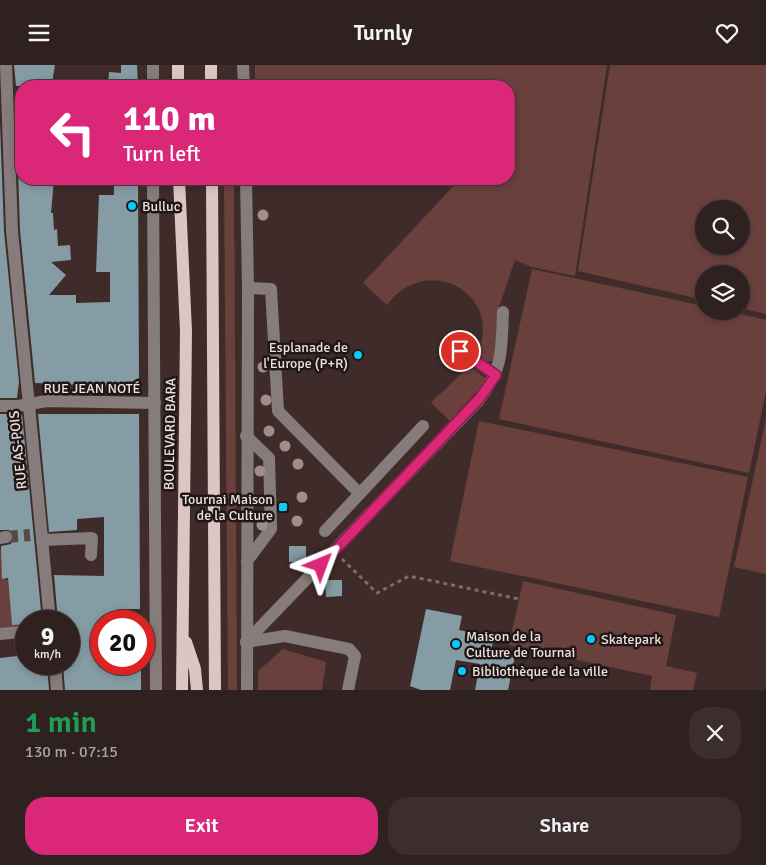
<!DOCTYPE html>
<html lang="en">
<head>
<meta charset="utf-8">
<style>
  :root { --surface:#2f2120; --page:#3b2e2d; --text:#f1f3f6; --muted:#a7a3a5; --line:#4a3e3e; --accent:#db2777 }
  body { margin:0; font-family:Signika,sans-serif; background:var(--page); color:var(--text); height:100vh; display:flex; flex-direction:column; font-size:19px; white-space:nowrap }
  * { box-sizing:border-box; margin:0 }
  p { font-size:16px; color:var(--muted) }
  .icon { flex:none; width:28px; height:28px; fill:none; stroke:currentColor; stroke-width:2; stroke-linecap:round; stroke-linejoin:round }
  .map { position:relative; height:625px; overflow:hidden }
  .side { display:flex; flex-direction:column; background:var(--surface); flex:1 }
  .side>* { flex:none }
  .banner { position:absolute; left:15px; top:15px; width:500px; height:105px; border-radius:20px; box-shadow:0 2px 8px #0003,0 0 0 1px var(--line); background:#db2777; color:#fff; overflow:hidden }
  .buttons { position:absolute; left:695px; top:135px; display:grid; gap:10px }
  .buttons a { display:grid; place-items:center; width:55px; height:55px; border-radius:50%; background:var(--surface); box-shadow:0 2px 8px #0003,0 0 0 1px var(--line); font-size:25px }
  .speed { position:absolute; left:15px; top:545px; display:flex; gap:10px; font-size:25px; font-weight:700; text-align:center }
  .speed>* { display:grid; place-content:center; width:65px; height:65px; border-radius:50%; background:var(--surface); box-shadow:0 2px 8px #0003,0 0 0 1px var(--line); line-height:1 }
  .speed small { font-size:12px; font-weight:400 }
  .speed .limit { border:8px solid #d22; background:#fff; color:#111 }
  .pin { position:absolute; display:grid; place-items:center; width:42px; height:42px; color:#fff; margin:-21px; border:2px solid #fff; border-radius:50%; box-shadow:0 1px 5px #0007 }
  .me { position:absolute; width:55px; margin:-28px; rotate:44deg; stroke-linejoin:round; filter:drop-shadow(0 0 4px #0008) }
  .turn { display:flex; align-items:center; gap:18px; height:105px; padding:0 25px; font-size:22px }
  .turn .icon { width:65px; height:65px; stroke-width:2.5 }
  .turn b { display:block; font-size:35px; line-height:42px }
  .round { display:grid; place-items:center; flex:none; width:52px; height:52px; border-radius:20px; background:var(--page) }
  .summary { display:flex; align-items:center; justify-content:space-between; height:85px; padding:0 25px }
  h1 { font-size:30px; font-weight:600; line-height:38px; color:#1e9e55 }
  .cta { display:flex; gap:10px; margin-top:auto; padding:10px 25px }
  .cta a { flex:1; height:58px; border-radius:20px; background:var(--accent); color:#fff; font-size:20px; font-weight:600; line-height:58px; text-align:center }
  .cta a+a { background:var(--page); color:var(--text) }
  header { display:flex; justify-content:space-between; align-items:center; height:65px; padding:0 25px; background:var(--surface); font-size:22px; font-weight:600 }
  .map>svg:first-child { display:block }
  .green { fill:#6a403d; fill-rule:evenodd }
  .building { fill:#859ca4 }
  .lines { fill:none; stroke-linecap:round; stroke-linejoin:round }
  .minor-tunnel { stroke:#594745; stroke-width:12; stroke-dasharray:12 6; stroke-linecap:butt }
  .path { stroke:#7e6d6b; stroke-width:3; stroke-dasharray:4 4; stroke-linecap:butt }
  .minor { stroke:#867c7b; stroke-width:12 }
  .major { stroke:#dcc6c4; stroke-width:12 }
  .tree { fill:#a18d8b }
  .route-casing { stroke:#8e194d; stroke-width:12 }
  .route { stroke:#db2777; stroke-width:9 }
  .poi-dot { fill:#08cbf9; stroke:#1f1716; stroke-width:2 }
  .labels { text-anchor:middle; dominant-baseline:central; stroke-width:5; stroke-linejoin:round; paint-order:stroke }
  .poi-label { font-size:14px; fill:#ede0df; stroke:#1f1716; text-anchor:start }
  .street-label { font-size:14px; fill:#ede0df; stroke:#1f1716 }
</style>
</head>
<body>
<header><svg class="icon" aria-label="menu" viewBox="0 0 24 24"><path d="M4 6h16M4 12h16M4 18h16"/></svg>Turnly<svg class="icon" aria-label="heart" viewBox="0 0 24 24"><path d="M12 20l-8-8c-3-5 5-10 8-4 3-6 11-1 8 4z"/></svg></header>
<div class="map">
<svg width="766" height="625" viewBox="0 0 766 625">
  <rect width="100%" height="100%" fill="#3f2c2a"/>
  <g class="green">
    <path d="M255,0H607L575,211L532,202L515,195L497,248L495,296L476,297L470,301L487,315L450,356L431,338C445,323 472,302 479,284C501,227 426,187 387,240L363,218L460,114H509V21H255Z"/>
    <path d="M610,0H766V249L741,243V209H704V235L578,206ZM704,144H741V181H704Z"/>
    <polygon points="224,114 234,114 237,625 228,625"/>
    <polygon points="532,204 704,241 704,246 728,246 766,255 766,326 749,408 499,354"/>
    <polygon points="766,354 766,509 734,502"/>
    <polygon points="479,356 748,412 719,552 450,496"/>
    <polygon points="5,483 7,504 2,504 2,513 8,515 12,559 20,559 20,561 0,564 0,484"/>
    <polygon points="523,516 676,550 666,601 697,608 693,625 650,625 652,611 509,580"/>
    <polygon points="283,584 326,597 322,625 258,625 258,606"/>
  </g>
  <g class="building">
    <polygon points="14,0 55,0 52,18 46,16 45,21 16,21"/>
    <polygon points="121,0 137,0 138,21 108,21 109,7 121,8"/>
    <polygon points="16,43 21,43 21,114 54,114 51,148 53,148 54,165 57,164 58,181 70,180 71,195 51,197 66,210 49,230 76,230 76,238 110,237 110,207 96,207 99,130 114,130 114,114 138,114 139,316 133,322 35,318 20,165"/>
    <polygon points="0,59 4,166 19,317 17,333 0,333"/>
    <polygon points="0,349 22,349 42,556 26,556 26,559 12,560 8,513 2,514 1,481 11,479 14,471 9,465 0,465"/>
    <polygon points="38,349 139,349 140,544 118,544 118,556 101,556 101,599 141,599 141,625 65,625 63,599 69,599 69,556 58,556 54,510 104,511 104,452 77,454 77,465 49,467"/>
    <rect x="289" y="481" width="17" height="16"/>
    <polygon points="325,515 342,515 342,531 326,532"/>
    <polygon points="426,544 462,551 459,565 494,572 491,586 515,591 508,625 475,625 480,599 456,595 450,625 421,625 410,621"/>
    <polygon points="26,590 26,599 47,599 49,625 0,625 0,593"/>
  </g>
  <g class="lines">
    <polyline class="minor-tunnel" points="6,472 30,470"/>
    <polyline class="path" points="342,494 377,528 409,511 519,534"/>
    <g class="minor">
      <polyline points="6,0 12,166 50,556"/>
      <polyline points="153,0 153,21"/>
      <polyline points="243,0 244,21"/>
      <polyline points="153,114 156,625"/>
      <polyline points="246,114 248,223 247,625"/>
      <polyline points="248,223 271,224 278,346 359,428"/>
      <polyline points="460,286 496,310"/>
      <polyline points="0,341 18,341 47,336 155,338"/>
      <polyline points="246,371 269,393 271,464 247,496"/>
      <polyline points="325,466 423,361"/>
      <polyline points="0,473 6,472"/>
      <polyline points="42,475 92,473 91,490"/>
      <polyline points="0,569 20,567"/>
      <path d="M246,577L479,335C504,301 501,287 503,247"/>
      <polyline points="246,577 285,571 349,584 355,591 348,625"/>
      <polyline points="55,599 57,625"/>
    </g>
    <g class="major">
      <polyline points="211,0 211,21"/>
      <polyline points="178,21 178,0"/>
      <polyline points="179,114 186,266 182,625"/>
      <polyline points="212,114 215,625"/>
      <polyline points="186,577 195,604 197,625"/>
    </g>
  </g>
  <g class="tree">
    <circle cx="263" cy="150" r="5.5"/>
    <circle cx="263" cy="302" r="5.5"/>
    <circle cx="266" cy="335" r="5.5"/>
    <circle cx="269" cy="366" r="5.5"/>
    <circle cx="285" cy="381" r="5.5"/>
    <circle cx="298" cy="399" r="5.5"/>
    <circle cx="260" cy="406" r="5.5"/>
    <circle cx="302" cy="432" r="5.5"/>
    <circle cx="297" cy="456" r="5.5"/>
    <circle cx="262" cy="460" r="5.5"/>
  </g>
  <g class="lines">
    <defs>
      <polyline id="route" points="321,500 479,334 496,310 460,286"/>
    </defs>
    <use href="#route" class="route-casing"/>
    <use href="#route" class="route"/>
  </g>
  <g class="poi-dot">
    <circle cx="132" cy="141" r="5"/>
    <circle cx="358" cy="290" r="5"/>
    <rect x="278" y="437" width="10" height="10" rx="2.5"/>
    <circle cx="591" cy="574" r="5"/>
    <circle cx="456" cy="579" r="5"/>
    <circle cx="462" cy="606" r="5"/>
  </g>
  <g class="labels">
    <g class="poi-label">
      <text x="142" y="141">Bulluc</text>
      <text x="348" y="282" text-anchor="end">Esplanade de<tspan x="348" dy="16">l'Europe (P+R)</tspan></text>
      <text x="273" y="434" text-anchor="end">Tournai Maison<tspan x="273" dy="16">de la Culture</tspan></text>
      <text x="466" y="571">Maison de la<tspan x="466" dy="16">Culture de Tournai</tspan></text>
      <text x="601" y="574">Skatepark</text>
      <text x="472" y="606">Bibliothèque de la ville</text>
    </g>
    <g class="street-label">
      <text x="92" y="323">RUE JEAN NOTÉ</text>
      <text transform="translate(170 369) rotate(-89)">BOULEVARD BARA</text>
      <text transform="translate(18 385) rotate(-96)">RUE AS-POIS</text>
    </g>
  </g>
</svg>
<div class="buttons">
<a><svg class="icon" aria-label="search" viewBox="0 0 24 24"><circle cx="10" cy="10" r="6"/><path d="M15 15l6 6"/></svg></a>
<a><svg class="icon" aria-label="layers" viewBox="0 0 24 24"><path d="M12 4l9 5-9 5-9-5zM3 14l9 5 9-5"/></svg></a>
</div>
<div class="speed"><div>9<small>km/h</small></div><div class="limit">20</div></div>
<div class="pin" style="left:460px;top:286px;background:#d93025"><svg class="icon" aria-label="arrive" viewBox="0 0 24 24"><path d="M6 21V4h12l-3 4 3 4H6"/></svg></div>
<svg class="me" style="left:321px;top:500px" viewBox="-20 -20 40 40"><path d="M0-17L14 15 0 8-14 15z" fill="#db2777" stroke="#fff" stroke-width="4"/></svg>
<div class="banner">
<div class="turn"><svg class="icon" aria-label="left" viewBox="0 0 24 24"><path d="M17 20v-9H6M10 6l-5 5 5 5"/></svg><div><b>110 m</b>Turn left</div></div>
</div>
</div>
<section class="side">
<div class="summary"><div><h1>1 min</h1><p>130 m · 07:15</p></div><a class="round"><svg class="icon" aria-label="close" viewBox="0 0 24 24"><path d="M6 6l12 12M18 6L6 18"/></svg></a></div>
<div class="cta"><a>Exit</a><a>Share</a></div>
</section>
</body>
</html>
